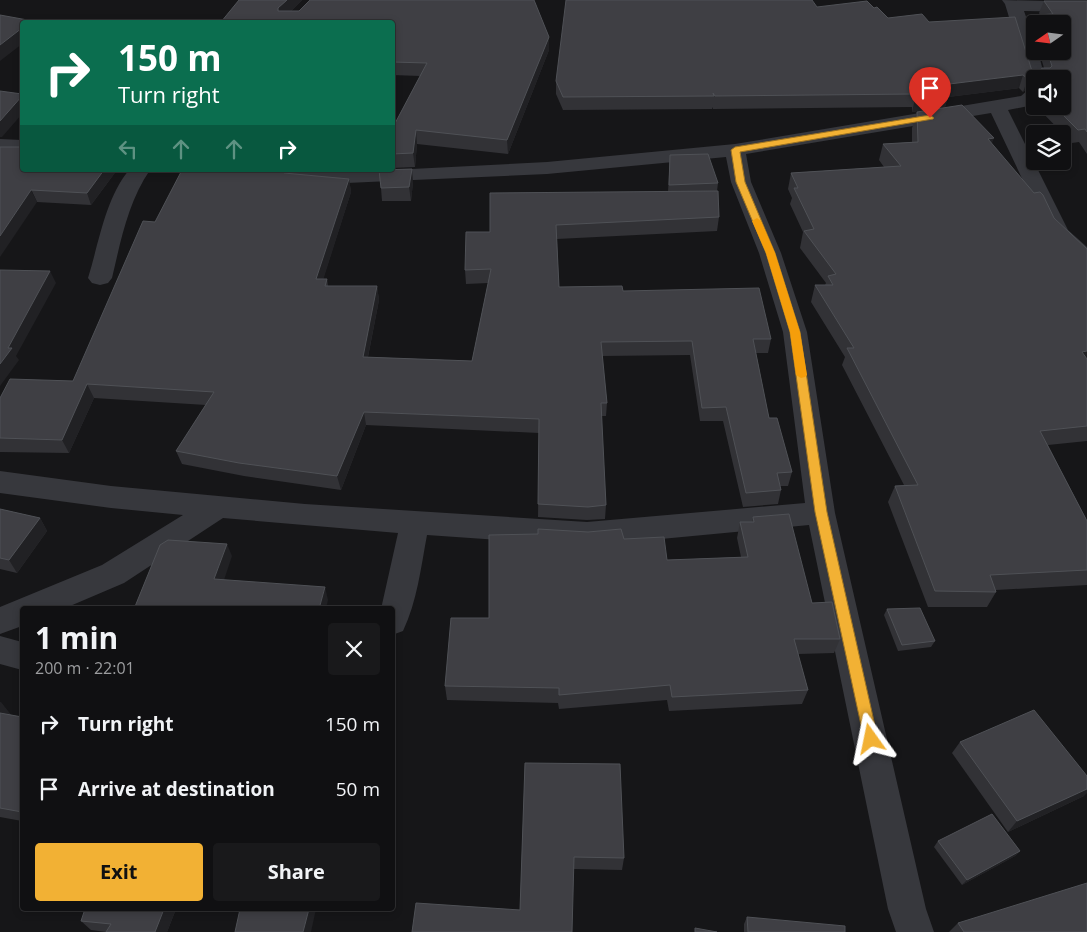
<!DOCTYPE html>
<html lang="en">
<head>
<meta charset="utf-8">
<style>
  :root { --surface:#101012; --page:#19191b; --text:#f1f3f6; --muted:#9c9d9f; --line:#303032; --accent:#f2b134 }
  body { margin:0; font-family:"Open Sans",sans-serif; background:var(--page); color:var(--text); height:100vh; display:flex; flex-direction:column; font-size:19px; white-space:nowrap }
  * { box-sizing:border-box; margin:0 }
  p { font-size:16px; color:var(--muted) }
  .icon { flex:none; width:28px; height:28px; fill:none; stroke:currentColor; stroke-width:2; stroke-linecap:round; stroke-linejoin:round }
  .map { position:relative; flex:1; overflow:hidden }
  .drawer { position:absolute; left:20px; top:606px; width:375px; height:305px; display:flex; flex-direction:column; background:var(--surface); border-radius:5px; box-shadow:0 2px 8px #0003,0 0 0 1px var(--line) }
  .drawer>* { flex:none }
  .top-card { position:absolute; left:20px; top:20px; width:375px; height:152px; border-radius:5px; box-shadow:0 2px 8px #0003,0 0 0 1px var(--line); background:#0b6e4f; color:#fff; overflow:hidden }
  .needle { width:32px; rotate:256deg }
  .fabs { position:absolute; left:1026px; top:15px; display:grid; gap:10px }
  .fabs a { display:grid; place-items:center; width:45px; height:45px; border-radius:5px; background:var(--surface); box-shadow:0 2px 8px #0003,0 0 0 1px var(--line); font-size:25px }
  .pin { position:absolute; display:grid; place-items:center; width:42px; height:42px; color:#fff; margin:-51px -21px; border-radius:50% 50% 50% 0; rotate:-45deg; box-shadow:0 0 5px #0007 }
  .pin .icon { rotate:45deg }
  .me { position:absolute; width:55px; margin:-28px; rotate:348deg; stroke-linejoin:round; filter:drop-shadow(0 0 4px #0008) }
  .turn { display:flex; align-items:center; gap:18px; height:105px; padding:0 15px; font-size:22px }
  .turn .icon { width:65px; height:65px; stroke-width:2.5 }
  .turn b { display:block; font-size:35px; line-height:42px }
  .lanes { display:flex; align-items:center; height:48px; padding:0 15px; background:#0003; justify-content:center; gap:25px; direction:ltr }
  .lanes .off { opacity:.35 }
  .round { display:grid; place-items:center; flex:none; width:52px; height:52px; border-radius:5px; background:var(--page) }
  .head { display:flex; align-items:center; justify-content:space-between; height:85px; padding:0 15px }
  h1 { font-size:30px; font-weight:700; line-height:38px }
  .cta { display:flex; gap:10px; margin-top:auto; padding:10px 15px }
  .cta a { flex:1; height:58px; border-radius:5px; background:var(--accent); color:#111; font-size:20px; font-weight:700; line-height:58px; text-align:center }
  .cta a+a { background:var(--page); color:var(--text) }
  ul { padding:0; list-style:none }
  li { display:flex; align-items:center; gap:15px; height:65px; padding:0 15px }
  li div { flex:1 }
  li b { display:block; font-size:19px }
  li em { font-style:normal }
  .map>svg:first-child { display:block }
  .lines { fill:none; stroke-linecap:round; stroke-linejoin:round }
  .street { fill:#37383d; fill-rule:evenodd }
  .wall { fill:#323236 }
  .shaded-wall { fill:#212124 }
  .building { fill:#3f3f44; stroke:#4f5156 }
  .route { fill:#f2b134; stroke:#9d7322 }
  .slow { fill:#f59e0b }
</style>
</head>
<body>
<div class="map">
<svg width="1087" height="932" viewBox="0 0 1087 932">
  <rect width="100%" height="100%" fill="#161618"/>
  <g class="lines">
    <g class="street">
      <polygon points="1002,0 1087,2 1087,12 1024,11 1035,42 1035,51 1038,51 1045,79 1035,79 1035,84 1029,83 1005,4"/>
      <path d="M1035,88L1034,105L1008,110L1068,230L1087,247V266L1079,264L1048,233L991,113L746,154L751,182L781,253L807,332L835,513L926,909L934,932H896L888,909L809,525L587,546L427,535C421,567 417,602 403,631L392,635V609H381L398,533L223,518L124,583L63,609H22V626L0,634V607L102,565L183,515L111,508L0,493V471L111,486L305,504L587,522L805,503L783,332L759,253L731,182L726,157L547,174L346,183L282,176L275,174L272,170H392L547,162L735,144L1021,96L1028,90Z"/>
      <polygon points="0,139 22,140 22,152 0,151"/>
      <path d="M129,170H150C128,202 121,240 112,278L108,283L100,285L92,283L88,278C99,243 105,199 129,170Z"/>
      <polygon points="0,636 22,642 22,670 0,664"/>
    </g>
  </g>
  <g class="wall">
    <polygon points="239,0 302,0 291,11 299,11 310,0 534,0 549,37 549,50 508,154 417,144 415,167 392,168 392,129 420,76 392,75 392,22 221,22"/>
    <polygon points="1044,1 1087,1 1087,154 1079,142 1072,143 1036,106 1062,106 1062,79 1035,79 1035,87 1027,88 1023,92 1019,88 948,97 945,107 912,112 912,107 713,109 712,107 712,109 563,110 556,94 556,81 817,7 874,8 888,18 929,22 1032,71 1040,73 1044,68 1039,51 1062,51 1062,24 1035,24 1035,38 1032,28 1036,15 1040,15 1039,13"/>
    <polygon points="917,112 992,144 1054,218 1087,249 1087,441 1048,445 1087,521 1087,585 996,590 996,592 987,607 928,607 888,502 895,486 904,485 842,365 845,357 811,302 815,285 825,285 826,283 800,248 803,232 790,204 792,198 788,189 791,173 884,167 879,160 883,144 912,142 912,128"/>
    <polygon points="670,155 718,183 717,191 719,217 717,231 557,239 559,287 623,291 771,339 768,353 756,353 769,418 792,472 788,486 780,486 781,490 778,504 743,507 723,421 700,421 690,355 602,356 607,403 606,416 601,416 606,505 605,519 587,520 538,517 539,433 366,425 341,490 244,476 182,464 176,451 206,405 94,398 69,453 0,452 0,398 73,381 182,170 287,170 288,174 349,179 351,192 323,279 327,279 328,286 377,286 379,300 368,357 472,361 488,283 466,284 465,270 490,232 668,192"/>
    <polygon points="22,170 117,170 91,205 37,202"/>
    <polygon points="413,182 411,201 382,201 381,188"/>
    <polygon points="0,509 40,518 47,531 17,573 0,569"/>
    <polygon points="753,517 812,603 840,639 834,653 798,654 808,690 802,704 669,711 667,700 559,709 558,703 447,700 445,686 489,618 624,539 667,560 741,557 737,538 740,522 752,522"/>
    <polygon points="887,609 935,641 931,647 898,651 884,615"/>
    <polygon points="0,702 11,715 22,717 22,821 0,817"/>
    <polygon points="960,742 1084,796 1008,832 952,753"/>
    <polygon points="525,763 624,858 622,870 574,869 520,910"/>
    <polygon points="938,841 1020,851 1015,856 962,885 934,847"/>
    <polygon points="176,909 167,932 106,932 91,930 81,921"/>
    <polygon points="747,917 845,932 744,932 744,924"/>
    <polygon points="958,923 1087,932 949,932"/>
  </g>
  <g class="shaded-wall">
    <polygon points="287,0 302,0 281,21 278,8"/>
    <polygon points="22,28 22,44 0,61 0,45"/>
    <polygon points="549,37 549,50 508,154 507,140"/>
    <polygon points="1041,74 1039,79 1035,79 1035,87 1027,88 1023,92 1028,79 1032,75"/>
    <polygon points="1023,75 1019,88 948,97 945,107 912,112 915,99 941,85"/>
    <polygon points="22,96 22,114 2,137 0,137 0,121"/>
    <polygon points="416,130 417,144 415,167 413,153"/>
    <polygon points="994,138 988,154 988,139"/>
    <polygon points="412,169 413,182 411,201 409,187"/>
    <polygon points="104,170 117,170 91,205 87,193"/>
    <polygon points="285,170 287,170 289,179 284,173"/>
    <polygon points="349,179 351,192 319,293 316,279"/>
    <polygon points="31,190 37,202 0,257 0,236"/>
    <polygon points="50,271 56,283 16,356 19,360 0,386 0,364 8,348"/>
    <polygon points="377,286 379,300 365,371 363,357"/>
    <polygon points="1087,351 1087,366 1082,352"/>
    <polygon points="87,384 94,398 69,453 62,440"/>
    <polygon points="364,412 366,425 341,490 337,476"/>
    <polygon points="40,518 47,531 17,573 9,560"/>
    <polygon points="227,544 232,556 220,592 214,579"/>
    <polygon points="325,587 328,600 326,609 319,609"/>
    <polygon points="1,702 11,715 0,718 0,703"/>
    <polygon points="1087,789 1087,793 1084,796 1008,832 1017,821"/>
    <polygon points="1020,851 1015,856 962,885 967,880"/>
    <polygon points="164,909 176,909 167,932 155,932"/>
    <polygon points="309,909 316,909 311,932 303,932"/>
  </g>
  <g class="building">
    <polygon points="239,0 287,0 278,8 278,11 299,11 310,0 534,0 549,37 507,140 416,130 413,153 392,154 392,129 427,63 392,62 392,22 221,22"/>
    <polygon points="566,0 812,0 817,7 867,1 874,8 877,7 888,18 922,14 929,22 1015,17 1032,71 1040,73 1042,68 1050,68 1052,66 1047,51 1062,51 1062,24 1039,24 1036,15 1053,14 1044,1 1087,1 1087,132 1085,129 1078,130 1054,106 1062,106 1062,79 1041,79 1041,74 1032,75 1028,79 1023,75 941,85 949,94 915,99 915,94 715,96 713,93 714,96 563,97 556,81"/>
    <polygon points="0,15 33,21 31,22 22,22 22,28 0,45"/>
    <polygon points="0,91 22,94 22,96 0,121"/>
    <polygon points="962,105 994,138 988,139 1034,193 1040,192 1043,195 1054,218 1087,249 1087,351 1082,352 1087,359 1087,426 1040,431 1087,521 1087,570 990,575 996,592 935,591 895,486 918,485 847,348 854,348 815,285 833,285 828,276 836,274 804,231 814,229 794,188 798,188 791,173 901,166 883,144 918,142 917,112"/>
    <polygon points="0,147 22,147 22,170 104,170 87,193 31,190 0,236"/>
    <polygon points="708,154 718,183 669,185 670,155"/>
    <polygon points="412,169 409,187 381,188 379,170"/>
    <polygon points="182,170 285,170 284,173 349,179 316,279 327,279 325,286 377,286 363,357 472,361 491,269 465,270 466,232 490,232 490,193 718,191 719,217 556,225 559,287 622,286 623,291 759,288 771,339 753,339 769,418 777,418 792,472 777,473 781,490 746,493 726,407 702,408 692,341 601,342 607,403 601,403 606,505 588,507 538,504 539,419 364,412 337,476 239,463 176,451 214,392 87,384 62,440 0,438 0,398 10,379 73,381 143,221 155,222"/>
    <polygon points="0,270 50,271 8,348 12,348 0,364"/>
    <polygon points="0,509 40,518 9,560 0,558"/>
    <polygon points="789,514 812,603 832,602 840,639 794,639 808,690 672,697 670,685 559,695 559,688 445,686 451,618 489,618 489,535 538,534 538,529 588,532 621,529 624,539 664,537 667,560 748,557 740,522 754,522 753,517"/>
    <polygon points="168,540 227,544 214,579 325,587 319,609 134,609 160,545"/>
    <polygon points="920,608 935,641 902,645 887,609"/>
    <polygon points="1034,710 1087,776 1087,789 1017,821 960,742"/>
    <polygon points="0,713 22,717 22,812 0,808"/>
    <polygon points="525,763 620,764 624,858 574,857 572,932 412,932 416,903 520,910"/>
    <polygon points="992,814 1020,851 967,880 938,841"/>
    <polygon points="1087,883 1087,932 964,932 958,923"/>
    <polygon points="85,909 164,909 155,932 106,932 111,924 81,921"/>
    <polygon points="240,909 309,909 303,932 235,932"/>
    <polygon points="747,917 845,926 845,932 748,932"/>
    <polygon points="695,928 717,932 695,932"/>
  </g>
  <polygon class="route" points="930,115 934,118 933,119 740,152 745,182 775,253 800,332 827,512 878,739 876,744 871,746 866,744 864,739 815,512 790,332 766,253 736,182 731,150 735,147"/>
  <polygon class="slow" points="757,218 761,221 775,253 800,332 807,375 805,377 801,378 796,375 790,332 766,253 752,221"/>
</svg>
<div class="fabs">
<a><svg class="needle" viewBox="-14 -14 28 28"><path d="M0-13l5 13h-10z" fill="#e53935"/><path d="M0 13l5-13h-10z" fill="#9c9d9f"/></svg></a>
<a><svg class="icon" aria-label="sound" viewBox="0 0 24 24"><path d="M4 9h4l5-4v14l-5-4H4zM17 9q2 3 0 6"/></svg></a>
<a><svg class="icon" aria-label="layers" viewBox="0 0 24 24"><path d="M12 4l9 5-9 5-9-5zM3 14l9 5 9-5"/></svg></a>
</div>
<div class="pin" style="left:930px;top:118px;background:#d93025"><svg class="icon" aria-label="arrive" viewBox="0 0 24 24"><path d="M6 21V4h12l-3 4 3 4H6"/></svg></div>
<svg class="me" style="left:871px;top:739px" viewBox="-20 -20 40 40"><path d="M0-17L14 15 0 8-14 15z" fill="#f2b134" stroke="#fff" stroke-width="4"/></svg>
<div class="top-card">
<div class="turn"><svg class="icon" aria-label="right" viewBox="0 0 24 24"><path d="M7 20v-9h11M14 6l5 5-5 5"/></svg><div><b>150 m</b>Turn right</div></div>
<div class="lanes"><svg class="icon off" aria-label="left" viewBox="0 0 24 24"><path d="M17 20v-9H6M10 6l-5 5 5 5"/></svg><svg class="icon off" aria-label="ahead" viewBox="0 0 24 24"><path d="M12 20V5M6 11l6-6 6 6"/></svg><svg class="icon off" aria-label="ahead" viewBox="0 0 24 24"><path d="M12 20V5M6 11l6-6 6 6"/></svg><svg class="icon" aria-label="right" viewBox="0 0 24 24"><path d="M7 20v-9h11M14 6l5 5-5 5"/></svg></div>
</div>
<section class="drawer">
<div class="head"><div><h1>1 min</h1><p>200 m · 22:01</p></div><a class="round"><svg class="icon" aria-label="close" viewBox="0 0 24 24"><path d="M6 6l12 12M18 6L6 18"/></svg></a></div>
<ul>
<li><svg class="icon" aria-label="right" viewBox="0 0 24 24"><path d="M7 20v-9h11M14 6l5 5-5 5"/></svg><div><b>Turn right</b></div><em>150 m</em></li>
<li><svg class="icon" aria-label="arrive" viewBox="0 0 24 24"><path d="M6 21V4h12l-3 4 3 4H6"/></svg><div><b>Arrive at destination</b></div><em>50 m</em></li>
</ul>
<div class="cta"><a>Exit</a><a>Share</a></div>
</section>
</div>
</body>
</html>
